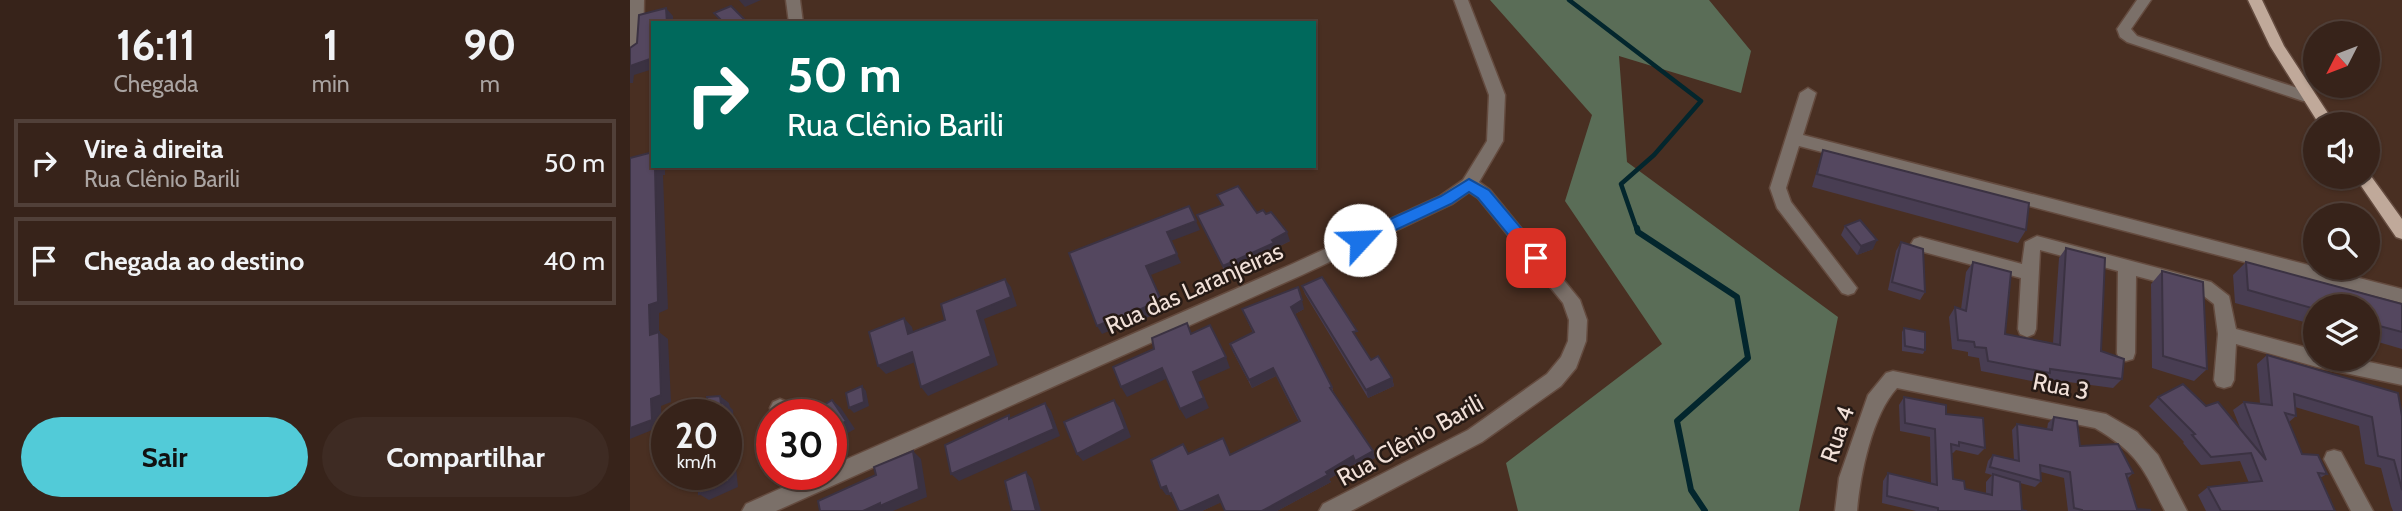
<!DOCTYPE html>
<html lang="pt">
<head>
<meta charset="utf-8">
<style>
  :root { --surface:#37231a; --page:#3e2b23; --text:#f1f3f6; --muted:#aaa4a2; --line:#514039; --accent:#52cbd8 }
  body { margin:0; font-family:Cabin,sans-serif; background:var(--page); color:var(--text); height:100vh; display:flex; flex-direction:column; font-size:26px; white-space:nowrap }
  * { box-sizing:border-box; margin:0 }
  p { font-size:23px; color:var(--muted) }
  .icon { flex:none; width:38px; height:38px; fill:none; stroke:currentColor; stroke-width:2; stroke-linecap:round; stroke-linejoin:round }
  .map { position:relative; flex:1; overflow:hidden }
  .sheet { display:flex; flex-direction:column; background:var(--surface); width:630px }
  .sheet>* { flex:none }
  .top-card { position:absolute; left:21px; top:21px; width:665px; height:147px; border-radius:0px; box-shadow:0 2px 5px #0004,0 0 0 2px var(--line); background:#00695c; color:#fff; overflow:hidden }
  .needle { width:46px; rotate:228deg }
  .controls { position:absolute; left:1673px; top:21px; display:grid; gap:14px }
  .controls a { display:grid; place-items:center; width:77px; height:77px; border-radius:50%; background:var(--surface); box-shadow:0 2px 5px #0004,0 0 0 2px var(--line); font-size:35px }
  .speed { position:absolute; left:21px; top:399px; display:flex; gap:14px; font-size:35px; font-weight:700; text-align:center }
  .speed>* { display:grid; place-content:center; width:91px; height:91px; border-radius:50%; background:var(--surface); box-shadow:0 2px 5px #0004,0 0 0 2px var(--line); line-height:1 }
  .speed small { font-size:18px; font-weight:400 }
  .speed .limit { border:10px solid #d22; background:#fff; color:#111 }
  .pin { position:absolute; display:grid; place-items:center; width:60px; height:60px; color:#fff; margin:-30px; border-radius:14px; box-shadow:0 4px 10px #0006 }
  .me { position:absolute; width:77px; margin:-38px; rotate:65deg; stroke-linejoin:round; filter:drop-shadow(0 0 5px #0008) }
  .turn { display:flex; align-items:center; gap:24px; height:147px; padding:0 21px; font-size:32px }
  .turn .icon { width:91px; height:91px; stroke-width:2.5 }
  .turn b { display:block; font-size:49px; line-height:60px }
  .eta { display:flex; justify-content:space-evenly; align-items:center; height:119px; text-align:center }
  .eta b { font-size:42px; font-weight:800; line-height:49px }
  .primary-button { display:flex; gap:14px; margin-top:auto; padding:14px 21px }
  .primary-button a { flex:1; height:80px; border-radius:42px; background:var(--accent); color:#111; font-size:28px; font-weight:800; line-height:80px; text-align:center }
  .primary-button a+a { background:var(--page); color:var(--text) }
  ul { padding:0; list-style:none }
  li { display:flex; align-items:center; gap:21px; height:88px; margin:0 14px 10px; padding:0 7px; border:4px solid var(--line); border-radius:0px }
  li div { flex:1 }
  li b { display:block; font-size:26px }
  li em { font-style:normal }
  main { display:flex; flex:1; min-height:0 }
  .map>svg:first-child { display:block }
  .forest { fill:#5a6d57 }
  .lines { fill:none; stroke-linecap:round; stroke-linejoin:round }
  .stream-far1 { stroke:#03262d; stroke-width:4.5 }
  .stream { stroke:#03262d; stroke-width:6 }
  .minor-casing { stroke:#644b3f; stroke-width:3 }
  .major-casing { stroke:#644b3f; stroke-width:3 }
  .minor { fill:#7b7069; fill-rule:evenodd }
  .major { fill:#c0a99a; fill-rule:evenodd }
  .wall { fill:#483d52 }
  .shaded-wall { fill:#3b3242 }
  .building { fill:#54475f; stroke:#3b3242; stroke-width:2 }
  .route { fill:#1a73e8; stroke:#114b97; stroke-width:2 }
  .labels { text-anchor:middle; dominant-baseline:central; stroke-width:5; stroke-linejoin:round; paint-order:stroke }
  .street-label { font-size:24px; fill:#f1e0d8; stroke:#261a15 }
</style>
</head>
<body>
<main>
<section class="sheet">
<div class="eta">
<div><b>16:11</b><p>Chegada</p></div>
<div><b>1</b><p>min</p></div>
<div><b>90</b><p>m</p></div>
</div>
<ul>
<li><svg class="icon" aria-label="right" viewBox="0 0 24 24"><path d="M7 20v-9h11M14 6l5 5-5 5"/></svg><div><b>Vire à direita</b><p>Rua Clênio Barili</p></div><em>50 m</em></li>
<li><svg class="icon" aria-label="arrive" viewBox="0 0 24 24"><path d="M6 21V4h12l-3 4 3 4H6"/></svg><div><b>Chegada ao destino</b></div><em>40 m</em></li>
</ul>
<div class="primary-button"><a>Sair</a><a>Compartilhar</a></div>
</section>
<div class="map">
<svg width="1772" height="511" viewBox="0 0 1772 511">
  <rect width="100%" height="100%" fill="#492f22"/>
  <polygon class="forest" points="860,0 1079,0 1121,51 1111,93 989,56 997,162 1208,317 1169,511 888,511 876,463 1032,344 935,201 962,115"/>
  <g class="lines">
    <polyline class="stream-far1" points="939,0 1071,101 1024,155 991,184 1007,230"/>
    <polyline class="stream" points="1007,228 1008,232 1107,297 1118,358 1047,421 1061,490 1075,511"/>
    <defs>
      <g id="minor">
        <polygon points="0,0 14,0 13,49 6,54 0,51"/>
        <polygon points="156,0 170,0 173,23 159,23"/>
        <polygon points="824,0 838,0 875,95 873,141 849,182 860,190 950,300 957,320 956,341 946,368 931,386 852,442 721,511 689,511 693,504 838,430 917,374 931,357 938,341 939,320 933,303 848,198 839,192 822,204 672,275 146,511 112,511 116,504 183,474 201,474 201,466 660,265 810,196 833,180 857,141 859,95"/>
        <polygon points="1507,0 1521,0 1501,29 1507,36 1683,93 1686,97 1683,101 1673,101 1497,42 1490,37 1487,29"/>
        <polygon points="1178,88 1186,93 1173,135 1772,289 1772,303 1169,146 1156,188 1161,202 1227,288 1224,293 1218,295 1212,293 1147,208 1140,188 1170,93"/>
        <polygon points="1407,236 1581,282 1599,296 1606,329 1685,350 1685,359 1725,359 1772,369 1772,385 1687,367 1606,344 1604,380 1601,386 1594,388 1587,386 1584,380 1588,334 1584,304 1570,293 1506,276 1505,353 1503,359 1496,361 1489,359 1487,353 1488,271 1410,250 1406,329 1404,334 1397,337 1390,334 1388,329 1391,278 1290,251 1284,249 1281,244 1284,239 1290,237 1392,264 1395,242"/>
        <path d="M1263,371L1476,414L1507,432L1528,455L1557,511H1535C1513,468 1508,453 1465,428L1267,388C1242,415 1230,475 1227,511H1205L1209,478L1238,395L1256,373Z"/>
        <polygon points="150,399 157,402 162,415 142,415 140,408 143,402"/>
        <polygon points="1704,450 1711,452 1743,511 1721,511 1694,459 1697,452"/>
      </g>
      <g id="major">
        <polygon points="1618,0 1632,0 1654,46 1705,124 1689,124 1640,46"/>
        <polygon points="1738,172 1772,219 1772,239 1766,237 1725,177 1738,177"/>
      </g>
    </defs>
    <use href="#minor" class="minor-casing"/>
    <use href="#major" class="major-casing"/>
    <use href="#minor" class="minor"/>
    <use href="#major" class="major"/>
  </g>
  <g class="wall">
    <polygon points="1193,150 1396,230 1388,243 1182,187"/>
    <polygon points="587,195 660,241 646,248 647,252 596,274 567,215 592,205"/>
    <polygon points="1215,226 1243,249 1227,255 1211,235"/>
    <polygon points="1271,242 1295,292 1290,300 1258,290 1266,251"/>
    <polygon points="1436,248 1471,351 1492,379 1483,388 1416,379 1412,383 1351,371 1349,358 1338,356 1338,352 1322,349 1319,317 1325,307 1331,309 1336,272 1343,262 1375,334 1423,343 1429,258"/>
    <polygon points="1616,262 1772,304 1772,349 1738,339 1738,306 1685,306 1685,325 1605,303 1603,275"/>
    <polygon points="1532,271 1577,369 1564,381 1522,368 1521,284"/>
    <polygon points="672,286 728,339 741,360 762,378 764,386 738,398 675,294"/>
    <polygon points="612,309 674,309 665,314 702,387 704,394 743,451 745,458 727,468 725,464 699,479 701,482 647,511 595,511 591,502 572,511 549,511 545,501 544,501 539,494 536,495 559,454 600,455 669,422 646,376 622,388 603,352 600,344 623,333"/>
    <polygon points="1274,328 1295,350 1293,354 1272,351 1272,332"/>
    <polygon points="1637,355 1772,416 1772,511 1763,511 1761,506 1751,468 1735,464 1729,426 1665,407 1666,416 1659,422 1672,454 1697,474 1690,478 1705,511 1576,511 1568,495 1578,487 1619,483 1610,461 1571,465 1553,443 1554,442 1519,406 1528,397 1576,406 1611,430 1603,410 1614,402 1630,404 1627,364"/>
    <polygon points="1274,397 1316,414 1355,448 1348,455 1326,450 1323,453 1322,453 1323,479 1335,489 1356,494 1356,482 1362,475 1355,473 1358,461 1363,455 1384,460 1382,430 1387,424 1417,429 1418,423 1424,417 1450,446 1503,473 1497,479 1507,509 1520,511 1438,511 1434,478 1411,472 1411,481 1405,487 1390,483 1392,510 1397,511 1286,511 1252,503 1253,481 1258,473 1301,484 1300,437 1270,431 1269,405"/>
  </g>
  <g class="shaded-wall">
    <polygon points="109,0 131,0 115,7"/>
    <polygon points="36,8 43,16 43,23 37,23"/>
    <polygon points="23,58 23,69 4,75 3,83 0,83 0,66"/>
    <polygon points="27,166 35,166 35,175 33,175 38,309 29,313 29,332 38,339 41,402 31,406 32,426 0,439 0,428 20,335 19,305 25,167"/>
    <polygon points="566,221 570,230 541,241 537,232"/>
    <polygon points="657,232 660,241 646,248 647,252 596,274 593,266"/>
    <polygon points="1247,240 1243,249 1227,255 1231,246"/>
    <polygon points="547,254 551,263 521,275 536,309 492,329 491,326 472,334 467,326 516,266"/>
    <polygon points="375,279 381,287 387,306 354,319 368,365 298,396 291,387 347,311"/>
    <polygon points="672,300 674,309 663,315 661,307"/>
    <polygon points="274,318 282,327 286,343 278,334"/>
    <polygon points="282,352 290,360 256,374 248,366"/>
    <polygon points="596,357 600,368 568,382 579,408 556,419 550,409 563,372"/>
    <polygon points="532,368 538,378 497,397 491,387"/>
    <polygon points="643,368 646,376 622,388 619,380"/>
    <polygon points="762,378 764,386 738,398 736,390"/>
    <polygon points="232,386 236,391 239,406 224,413 219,408"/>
    <polygon points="90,396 99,403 100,407 103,410 104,428 102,429 108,487 79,500 69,494 96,455 96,415 95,415 91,404"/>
    <polygon points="202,400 211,408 225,429 216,434 218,439 201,450 201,436 207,427"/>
    <polygon points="484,400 490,408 501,437 453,461 447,454"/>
    <polygon points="415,403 421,411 430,436 329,481 321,474"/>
    <polygon points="283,451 291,459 297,497 263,511 233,511"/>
    <polygon points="743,451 745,458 727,468 725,461"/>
    <polygon points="723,456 725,464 699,479 701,482 647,511 632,511"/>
    <polygon points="396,472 402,479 411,511 406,511"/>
    <polygon points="536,486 546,500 544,501 539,494 541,493 536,495 531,488"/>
    <polygon points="588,495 592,502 572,511 553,511"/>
  </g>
  <g class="building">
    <polygon points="101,6 118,23 94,23 84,13"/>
    <polygon points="36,8 37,23 23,23 23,58 0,66 0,48 7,43 9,15"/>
    <polygon points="1193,150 1399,203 1396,230 1187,174"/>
    <polygon points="23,152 23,166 27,166 25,167 28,302 19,305 20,335 29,332 31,395 21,399 22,420 0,428 0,158"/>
    <polygon points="608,186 627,213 633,210 636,214 641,212 657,232 642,240 644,243 593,266 567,215 593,205 587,195"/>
    <polygon points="559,206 566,221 537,232 547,254 516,266 531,300 487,320 486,318 467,326 439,253"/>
    <polygon points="1230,220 1247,240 1231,246 1215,226"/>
    <polygon points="1271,242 1293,249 1295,292 1262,282"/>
    <polygon points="1436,248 1475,258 1471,351 1494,359 1492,379 1420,369 1420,373 1358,361 1356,348 1345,347 1344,342 1328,340 1325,307 1336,311 1343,262 1381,272 1375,334 1430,345"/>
    <polygon points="1616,262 1772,304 1772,332 1738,323 1738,306 1685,306 1685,309 1618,290"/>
    <polygon points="1532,271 1573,282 1577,369 1533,356"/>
    <polygon points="692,277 727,331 723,332 741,360 748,356 762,378 736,390 672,286"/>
    <polygon points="375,279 381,297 347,311 361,356 291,387 282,352 248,366 239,332 274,318 278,334 315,320 311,304"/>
    <polygon points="668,287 672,300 661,307 702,387 700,388 743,451 725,461 723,456 696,472 698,475 632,511 595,511 588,495 553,511 549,511 541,493 539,494 536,486 531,488 521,460 553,444 558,454 593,438 600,455 670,421 643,368 619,380 600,344 624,332 612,309"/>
    <polygon points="557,323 561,334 580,325 596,357 563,372 574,398 550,409 532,368 491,387 483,367 524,349 522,338"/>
    <polygon points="1274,328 1295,332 1295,350 1275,346"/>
    <polygon points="1637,355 1768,393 1772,416 1772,490 1764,460 1748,456 1742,417 1664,394 1666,416 1655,413 1672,454 1688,455 1697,474 1688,473 1705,511 1591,511 1578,487 1632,481 1621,453 1581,457 1562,435 1565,434 1528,397 1553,384 1576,406 1588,402 1636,460 1614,402 1642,405"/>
    <polygon points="232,386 234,402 219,408 216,393"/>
    <polygon points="90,396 91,404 94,403 95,415 78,415 77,397"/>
    <polygon points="1274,397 1316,405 1316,414 1353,418 1355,448 1329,442 1329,446 1321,444 1323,479 1334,481 1335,489 1362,495 1363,474 1390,482 1392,510 1397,511 1308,511 1308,508 1257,496 1258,473 1307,485 1305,429 1275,423"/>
    <polygon points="202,400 216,421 207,427 209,431 201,436 201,415 178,415"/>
    <polygon points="484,400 495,429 447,454 434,422"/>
    <polygon points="415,403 424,429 321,474 315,445 379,415 379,419"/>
    <polygon points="1424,417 1447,421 1450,446 1488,444 1503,473 1496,474 1507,509 1520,510 1520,511 1452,511 1452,510 1444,508 1440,472 1410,465 1411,481 1360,467 1363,455 1389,461 1387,424 1422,430"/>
    <polygon points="283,451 289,489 250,506 250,503 233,511 190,511 188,501 246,475 244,467"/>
    <polygon points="96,455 99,481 69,494 68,474 96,474"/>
    <polygon points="396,472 406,511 382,511 375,481"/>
  </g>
  <polygon class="route" points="839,179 859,190 912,253 914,258 912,262 901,262 848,198 839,192 821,204 736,244 725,244 723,240 725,235 811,196"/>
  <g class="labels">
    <g class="street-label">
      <text transform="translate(564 288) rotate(-24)">Rua das Laranjeiras</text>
      <text transform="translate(1431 386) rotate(11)">Rua 3</text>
      <text transform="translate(1207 434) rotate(-71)">Rua 4</text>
      <text transform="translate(780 440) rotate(-29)">Rua Clênio Barili</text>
    </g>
  </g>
</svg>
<div class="controls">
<a><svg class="needle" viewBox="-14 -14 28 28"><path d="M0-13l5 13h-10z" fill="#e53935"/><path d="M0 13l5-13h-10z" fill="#aaa4a2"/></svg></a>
<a><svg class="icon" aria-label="sound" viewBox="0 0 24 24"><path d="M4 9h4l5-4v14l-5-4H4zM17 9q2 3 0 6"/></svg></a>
<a><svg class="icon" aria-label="search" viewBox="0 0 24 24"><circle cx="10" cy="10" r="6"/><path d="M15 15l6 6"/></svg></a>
<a><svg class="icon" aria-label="layers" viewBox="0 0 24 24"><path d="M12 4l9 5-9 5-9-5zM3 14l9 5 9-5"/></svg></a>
</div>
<div class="speed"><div>20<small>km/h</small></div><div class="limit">30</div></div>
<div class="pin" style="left:906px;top:258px;background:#d93025"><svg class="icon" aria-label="arrive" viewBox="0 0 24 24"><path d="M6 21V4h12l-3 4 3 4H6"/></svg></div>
<svg class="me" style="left:730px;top:240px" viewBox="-20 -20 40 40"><circle r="19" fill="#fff"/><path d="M0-13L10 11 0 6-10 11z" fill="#1a73e8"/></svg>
<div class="top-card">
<div class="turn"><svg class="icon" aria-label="right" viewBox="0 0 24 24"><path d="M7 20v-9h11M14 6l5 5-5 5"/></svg><div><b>50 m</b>Rua Clênio Barili</div></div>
</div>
</div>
</main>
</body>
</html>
